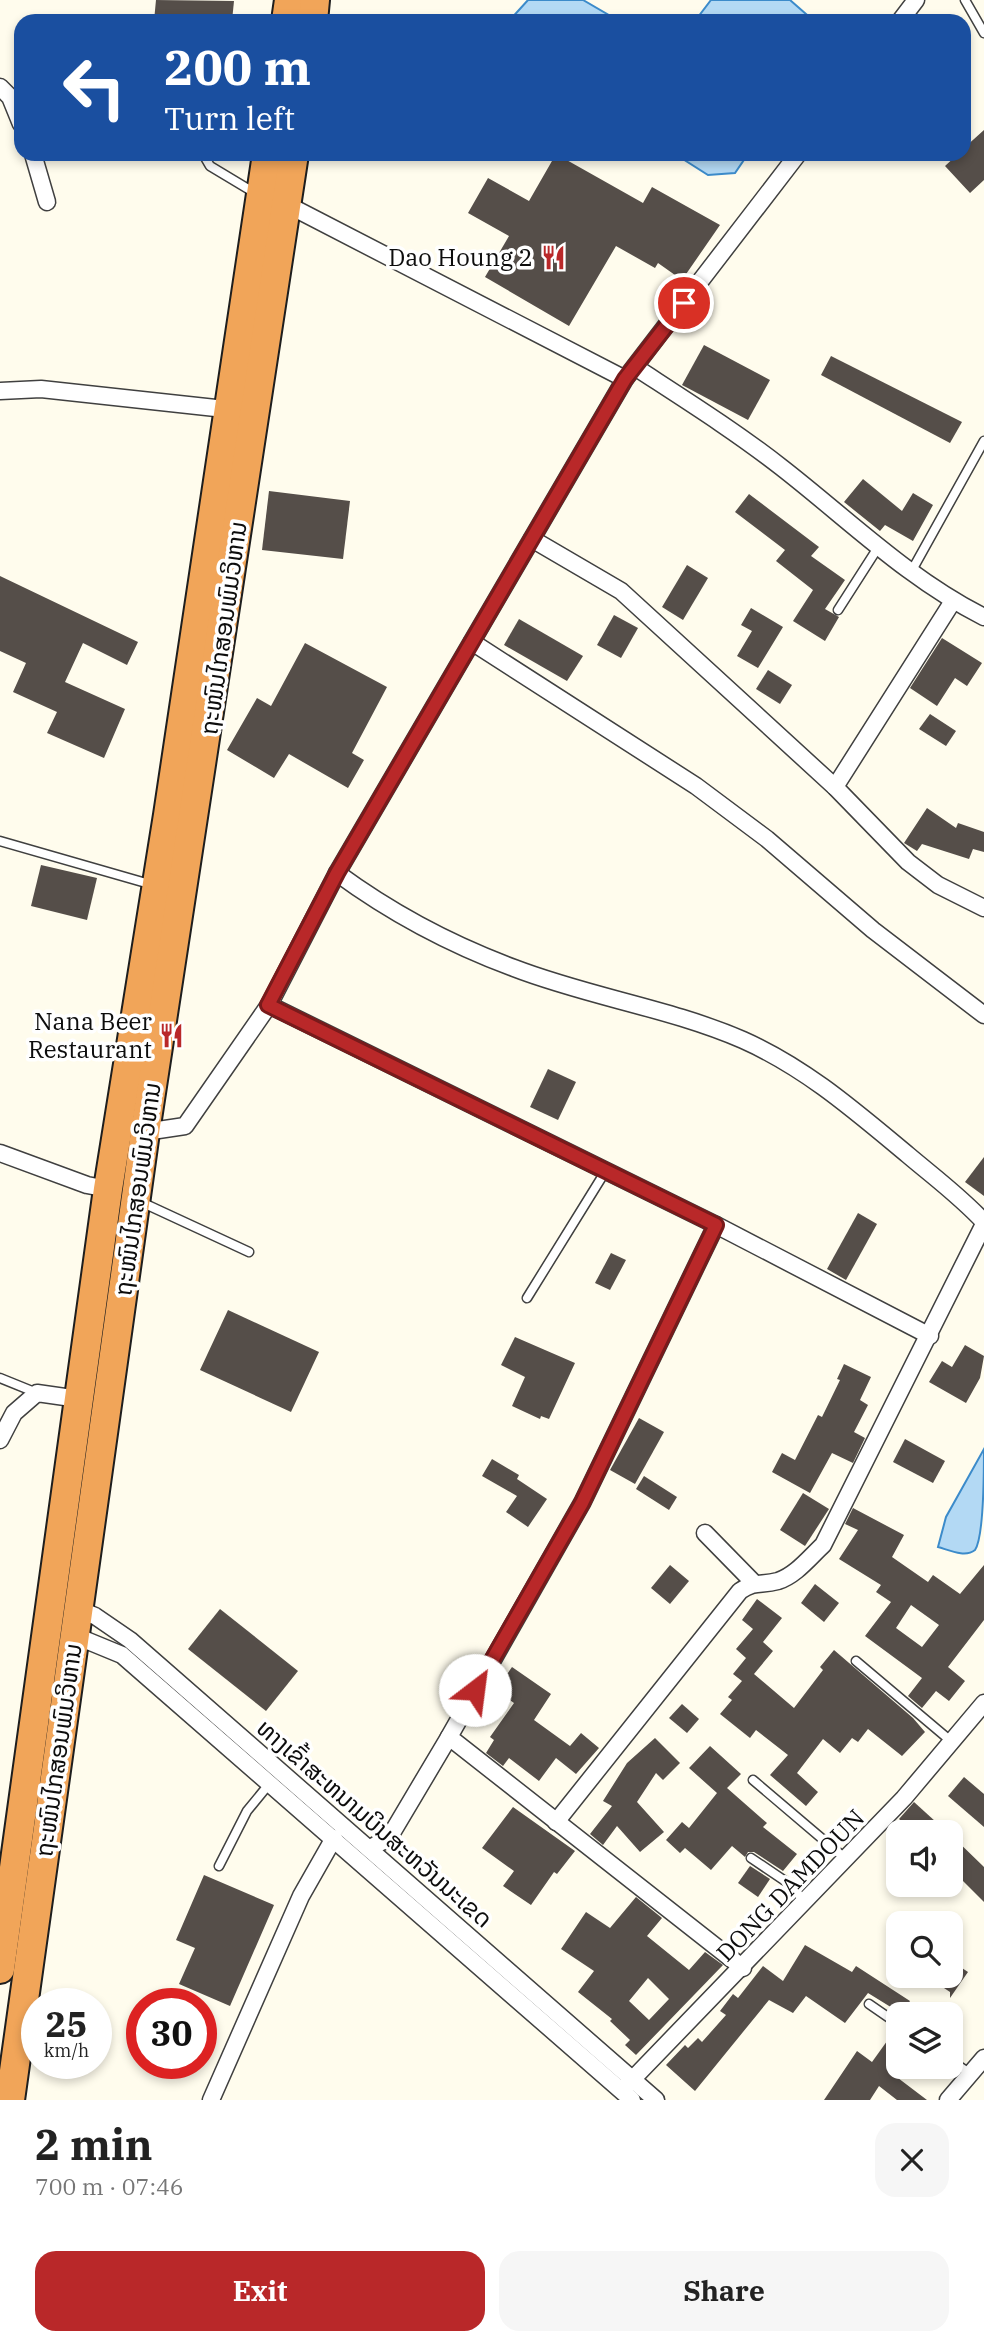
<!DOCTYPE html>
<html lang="en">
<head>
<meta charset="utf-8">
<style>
  :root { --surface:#fff; --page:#f6f6f6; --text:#222; --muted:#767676; --accent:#b92829 }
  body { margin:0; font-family:"IBM Plex Serif","Noto Sans Lao",serif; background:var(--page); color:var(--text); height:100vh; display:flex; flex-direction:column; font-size:26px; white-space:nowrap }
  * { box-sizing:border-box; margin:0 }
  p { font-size:23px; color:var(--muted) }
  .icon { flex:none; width:38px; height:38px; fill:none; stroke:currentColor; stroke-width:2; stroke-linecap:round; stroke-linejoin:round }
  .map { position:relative; height:2100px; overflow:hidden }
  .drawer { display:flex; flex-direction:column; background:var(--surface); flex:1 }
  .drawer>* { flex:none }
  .hud { position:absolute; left:14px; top:14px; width:957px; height:147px; border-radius:21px; box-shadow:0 4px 10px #0003; background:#1a4fa0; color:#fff; overflow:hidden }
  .tools { position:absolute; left:886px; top:1820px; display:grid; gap:14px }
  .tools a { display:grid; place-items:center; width:77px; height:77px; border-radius:14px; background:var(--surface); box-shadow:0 4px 10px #0003; font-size:35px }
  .speed { position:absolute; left:21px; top:1988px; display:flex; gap:14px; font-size:35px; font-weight:700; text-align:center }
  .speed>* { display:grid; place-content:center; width:91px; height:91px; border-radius:50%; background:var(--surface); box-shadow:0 4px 10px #0003; line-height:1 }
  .speed small { font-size:18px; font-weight:400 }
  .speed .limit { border:10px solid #d22; background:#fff; color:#111 }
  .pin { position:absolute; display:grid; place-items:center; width:60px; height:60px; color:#fff; margin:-30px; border:4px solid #fff; border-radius:50%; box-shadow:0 2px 7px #0007 }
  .me { position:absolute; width:77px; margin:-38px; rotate:30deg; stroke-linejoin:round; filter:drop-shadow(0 0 5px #0008) }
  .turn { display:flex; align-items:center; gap:24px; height:147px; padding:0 35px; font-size:32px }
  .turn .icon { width:91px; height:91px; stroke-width:2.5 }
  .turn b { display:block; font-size:49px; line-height:60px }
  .round { display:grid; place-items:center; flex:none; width:74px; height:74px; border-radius:21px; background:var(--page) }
  .summary { display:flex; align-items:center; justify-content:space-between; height:119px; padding:0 35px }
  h1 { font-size:42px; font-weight:700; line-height:52px }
  .action { display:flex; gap:14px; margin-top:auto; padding:14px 35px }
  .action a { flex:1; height:80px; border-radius:21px; background:var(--accent); color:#fff; font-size:28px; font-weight:700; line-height:80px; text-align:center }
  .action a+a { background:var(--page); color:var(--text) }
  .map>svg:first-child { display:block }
  .water { fill:#b3d9f4; stroke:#3c8bca; stroke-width:2 }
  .building { fill:#554e49; fill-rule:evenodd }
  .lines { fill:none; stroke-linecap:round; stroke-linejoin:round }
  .lane-casing { stroke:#404040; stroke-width:11 }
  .street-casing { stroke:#404040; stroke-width:19 }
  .highway-casing { stroke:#1e1e1e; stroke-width:32 }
  .lane { stroke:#fff; stroke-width:8 }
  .street { stroke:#fff; stroke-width:16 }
  .highway { stroke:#f1a559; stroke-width:28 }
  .route-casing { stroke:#781a1b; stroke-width:18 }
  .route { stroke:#b92829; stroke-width:12 }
  .labels { text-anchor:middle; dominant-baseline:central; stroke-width:7; stroke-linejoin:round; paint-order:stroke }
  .poi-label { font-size:24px; fill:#0d0d0d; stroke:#fff; text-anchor:end }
  .street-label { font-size:24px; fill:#0d0d0d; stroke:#fff }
</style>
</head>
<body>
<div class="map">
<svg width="984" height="2100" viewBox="0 0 984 2100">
  <rect width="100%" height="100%" fill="#fffced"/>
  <g class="water">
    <polygon points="528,0 583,0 619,21 509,21"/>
    <polygon points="711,0 790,0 814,21 695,21"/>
    <polygon points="675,154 748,154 735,173 708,175"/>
    <path d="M984,1449C984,1471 984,1537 975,1550C965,1558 949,1550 938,1547L946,1517Z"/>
  </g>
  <g class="building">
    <polygon points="156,0 234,1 232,21 154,21"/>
    <polygon points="984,130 984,180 970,193 945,166 958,154 964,154 964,148"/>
    <polygon points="556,154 643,203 652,187 720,225 682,280 658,263 655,268 616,246 569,326 485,277 509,236 468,213 488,178 529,201"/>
    <polygon points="704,345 770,380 748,420 682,385"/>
    <polygon points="831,356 962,422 950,443 821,375"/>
    <polygon points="863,479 902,511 913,493 933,505 913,541 885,525 880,531 844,502"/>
    <polygon points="269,491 350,501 343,559 262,550"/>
    <polygon points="749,494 819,547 811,556 845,580 825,609 839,617 825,641 793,621 813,590 776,561 785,550 735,512"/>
    <polygon points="687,565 708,578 683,620 662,607"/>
    <polygon points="0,576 138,642 127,665 83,643 65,682 125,709 104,758 47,733 57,712 13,692 26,663 0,651"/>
    <polygon points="751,608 783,627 758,668 737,656 752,631 741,625"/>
    <polygon points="614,615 638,628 621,658 597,645"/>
    <polygon points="519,619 583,656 567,681 504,645"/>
    <polygon points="942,638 982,663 967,686 955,678 937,706 910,688"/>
    <polygon points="305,643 387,687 352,753 364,760 348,788 289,754 274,778 227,750 257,698 271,706"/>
    <polygon points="768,670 792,685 780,704 756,689"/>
    <polygon points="930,714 956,731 946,746 919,729"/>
    <polygon points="927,808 956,828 958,823 984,832 984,852 973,849 969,859 922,844 917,851 904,843"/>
    <polygon points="41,865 97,878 87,920 31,906"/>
    <polygon points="548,1069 576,1082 558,1120 530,1107"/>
    <polygon points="984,1157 984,1196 965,1182"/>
    <polygon points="858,1213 877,1224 846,1280 827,1269"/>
    <polygon points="611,1253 626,1260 610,1290 595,1283"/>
    <polygon points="228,1310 319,1352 291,1412 200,1370"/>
    <polygon points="515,1337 575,1363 549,1419 541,1416 540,1419 512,1406 525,1377 501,1365"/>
    <polygon points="965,1345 984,1356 980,1378 966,1403 929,1382 942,1361 952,1367"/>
    <polygon points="844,1364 871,1377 860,1400 868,1405 854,1432 865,1438 853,1463 832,1453 810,1493 772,1472 782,1453 795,1460 818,1415 822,1417 840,1380 837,1379"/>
    <polygon points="639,1418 664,1432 635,1484 610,1470"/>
    <polygon points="905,1439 945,1461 933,1483 893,1462"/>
    <polygon points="492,1459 519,1475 517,1479 547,1499 528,1527 506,1512 517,1496 482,1476"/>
    <polygon points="644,1476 677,1497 669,1510 636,1489"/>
    <polygon points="803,1493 829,1509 805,1546 780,1530"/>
    <path d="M853,1508L904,1535L892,1557L928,1582L933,1575L960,1594L984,1565V1620L948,1667L965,1681L949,1701L936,1691L922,1708L908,1696L922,1678L865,1636L891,1602L876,1592L881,1585L839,1559L858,1530L845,1524ZM911,1605L939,1625L922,1647L896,1628Z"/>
    <polygon points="670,1565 689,1581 670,1604 651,1588"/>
    <polygon points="815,1584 839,1603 824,1622 801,1603"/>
    <polygon points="757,1599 782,1618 763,1642 773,1651 754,1674 794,1708 823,1670 820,1667 834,1650 913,1718 925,1732 902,1756 868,1729 858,1742 852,1738 840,1753 823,1739 797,1773 818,1792 806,1806 770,1775 788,1755 756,1730 750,1738 720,1714 732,1700 728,1697 742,1681 733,1674 746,1658 736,1649 753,1629 742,1620"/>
    <polygon points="220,1609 298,1671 266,1711 188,1649"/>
    <polygon points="512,1667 551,1694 534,1720 570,1746 581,1733 599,1748 576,1774 556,1758 539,1781 509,1758 503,1766 486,1753 494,1740 490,1737 514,1703 496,1690"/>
    <polygon points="682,1704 699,1719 687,1733 669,1718"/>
    <polygon points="655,1738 680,1763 663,1780 656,1773 637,1802 664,1832 640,1852 617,1826 603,1845 590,1834 612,1806 603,1801 627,1763"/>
    <polygon points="710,1746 741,1774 727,1788 767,1823 763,1827 797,1854 783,1871 754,1852 748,1852 745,1857 732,1846 711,1870 685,1848 680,1853 666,1840 682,1822 689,1828 717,1793 689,1768"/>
    <polygon points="964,1777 984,1794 984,1827 948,1796"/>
    <polygon points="914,1802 947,1832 913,1832 899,1819"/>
    <polygon points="513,1807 575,1851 557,1874 554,1872 531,1905 503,1886 514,1871 482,1848"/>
    <polygon points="950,1834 984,1867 984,1902 958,1876 950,1884"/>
    <polygon points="750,1866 770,1879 758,1897 738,1883"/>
    <polygon points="204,1875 274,1905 230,2006 179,1984 195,1948 176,1940"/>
    <path d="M636,1897L662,1918L647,1936L689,1970L705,1952L723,1965L636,2055L625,2045L630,2040L610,2021L612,2019L578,1992L594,1971L561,1949L586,1912L610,1928ZM648,1978L669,1999L649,2020L629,2001Z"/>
    <polygon points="805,1945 852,1972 856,1966 910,2001 902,2014 868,1993 845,2023 806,1996 793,2013 769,2000 695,2091 666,2065 685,2045 688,2048 698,2038 702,2042 726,2015 720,2011 733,1994 738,1998 763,1966 783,1981"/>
    <polygon points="950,1960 968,1972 950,1998 950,1992 926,1976 950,1976"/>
    <polygon points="895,2030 898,2030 898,2078 927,2100 897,2100 879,2086 870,2100 824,2100 857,2051 872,2062"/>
  </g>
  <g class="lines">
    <defs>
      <g id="lane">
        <polyline points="965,0 984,33"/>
        <polyline points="203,154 210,166 255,193"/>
        <polyline points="911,572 984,441"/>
        <polyline points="838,610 879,546"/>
        <polyline points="0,841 153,885"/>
        <polyline points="141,1202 249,1252"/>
        <polyline points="527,1298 605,1172"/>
        <polyline points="0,1378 37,1393"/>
        <polyline points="856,1661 952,1742"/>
        <polyline points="753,1780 846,1859"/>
        <polyline points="751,1858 794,1887 804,1903"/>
        <polyline points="219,1866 247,1811 270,1783"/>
        <polyline points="869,2004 898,2024"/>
        <polyline points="950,2060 971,2074"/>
      </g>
      <g id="street">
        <polyline points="900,21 916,0"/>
        <polyline points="0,87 10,97 21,124"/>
        <polyline points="33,154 47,202"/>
        <polyline points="286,204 625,379"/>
        <path d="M635,367C684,399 735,431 781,467C848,519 908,579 984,617"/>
        <polyline points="0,391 41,389 234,410"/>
        <polyline points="532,539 621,591 835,787 908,862 938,885 984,908"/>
        <polyline points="472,642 696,786 767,839 873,930 984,1015"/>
        <polyline points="835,787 953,601"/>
        <path d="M337,873C390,912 452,945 514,968C589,997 669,1008 743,1040C806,1068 855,1111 908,1155C934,1177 961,1197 984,1222"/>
        <polyline points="269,1005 716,1225 930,1336"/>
        <polyline points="145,1132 185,1126 269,1005 337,873 625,379 798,154"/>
        <polyline points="0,1153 87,1185 108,1189"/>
        <polyline points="716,1225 582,1503 449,1737 743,1968"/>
        <polyline points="0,1440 14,1413 37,1393 79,1399"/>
        <polyline points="705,1533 753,1582"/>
        <polyline points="73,1607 95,1616 130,1640 656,2100"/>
        <polyline points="71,1634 122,1655 632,2100"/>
        <path d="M556,1822L740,1591C756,1580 761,1586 778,1581C796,1575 809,1558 823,1545L984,1224"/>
        <polyline points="370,1848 389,1838 449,1737"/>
        <polyline points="627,2085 904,1798 984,1703"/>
        <polyline points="211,2100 301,1896 334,1838"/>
        <polyline points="948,2100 984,2058"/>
      </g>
      <g id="highway">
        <polyline points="286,21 289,0"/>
        <polyline points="313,21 315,0"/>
        <polyline points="0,1969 108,1189 168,815 267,154"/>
        <polyline points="10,2100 145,1132 294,154"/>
      </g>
    </defs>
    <use href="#lane" class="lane-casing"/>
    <use href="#street" class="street-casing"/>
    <use href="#highway" class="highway-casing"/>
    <use href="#lane" class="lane"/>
    <use href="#street" class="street"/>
    <use href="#highway" class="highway"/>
  </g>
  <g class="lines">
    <defs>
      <polyline id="route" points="475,1690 582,1503 716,1225 268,1005 337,873 625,379 684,303"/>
    </defs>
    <use href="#route" class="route-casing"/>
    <use href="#route" class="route"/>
  </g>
  <defs>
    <symbol id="restaurant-bare" viewBox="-9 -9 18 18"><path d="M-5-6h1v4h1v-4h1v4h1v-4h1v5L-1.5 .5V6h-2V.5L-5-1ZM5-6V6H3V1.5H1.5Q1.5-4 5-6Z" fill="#b92829" stroke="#fff" stroke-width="2.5" paint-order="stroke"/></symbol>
  </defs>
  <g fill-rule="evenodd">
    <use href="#restaurant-bare" x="536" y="240" width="35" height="35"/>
    <use href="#restaurant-bare" x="154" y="1018" width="35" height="35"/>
  </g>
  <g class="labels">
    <g class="poi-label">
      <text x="533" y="257">Dao Houng 2</text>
      <text x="152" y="1021">Nana Beer<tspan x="152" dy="28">Restaurant</tspan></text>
    </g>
    <g class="street-label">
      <text transform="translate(223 628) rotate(-82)">ຖະໜົນໄກສອນພົມວິຫານ</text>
      <text transform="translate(137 1189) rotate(-82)">ຖະໜົນໄກສອນພົມວິຫານ</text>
      <text transform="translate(58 1750) rotate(-82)">ຖະໜົນໄກສອນພົມວິຫານ</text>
      <text transform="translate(375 1823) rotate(41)">ທາງເຂົ້າສະຫນາມບິນສະຫວັນນະເຂດ</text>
      <text transform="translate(790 1885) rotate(-46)">DONG DAMDOUN</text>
    </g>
  </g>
</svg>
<div class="tools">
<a><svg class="icon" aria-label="sound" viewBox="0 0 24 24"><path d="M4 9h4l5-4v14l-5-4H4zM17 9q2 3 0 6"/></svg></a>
<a><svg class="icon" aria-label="search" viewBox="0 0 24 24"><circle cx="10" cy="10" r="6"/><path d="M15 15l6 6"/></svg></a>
<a><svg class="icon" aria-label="layers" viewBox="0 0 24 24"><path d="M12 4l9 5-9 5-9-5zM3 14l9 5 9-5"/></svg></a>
</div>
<div class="speed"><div>25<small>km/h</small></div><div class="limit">30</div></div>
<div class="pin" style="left:684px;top:303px;background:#d93025"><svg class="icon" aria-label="arrive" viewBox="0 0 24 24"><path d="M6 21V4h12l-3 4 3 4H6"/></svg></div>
<svg class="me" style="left:475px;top:1690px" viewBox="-20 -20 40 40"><circle r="19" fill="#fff"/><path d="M0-13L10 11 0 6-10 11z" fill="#b92829"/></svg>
<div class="hud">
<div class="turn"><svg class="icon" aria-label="left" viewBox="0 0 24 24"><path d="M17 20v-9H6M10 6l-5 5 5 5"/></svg><div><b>200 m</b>Turn left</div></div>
</div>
</div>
<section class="drawer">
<div class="summary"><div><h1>2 min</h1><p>700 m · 07:46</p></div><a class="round"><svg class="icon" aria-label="close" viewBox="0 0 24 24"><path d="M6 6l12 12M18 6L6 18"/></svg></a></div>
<div class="action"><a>Exit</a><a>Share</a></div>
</section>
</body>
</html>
